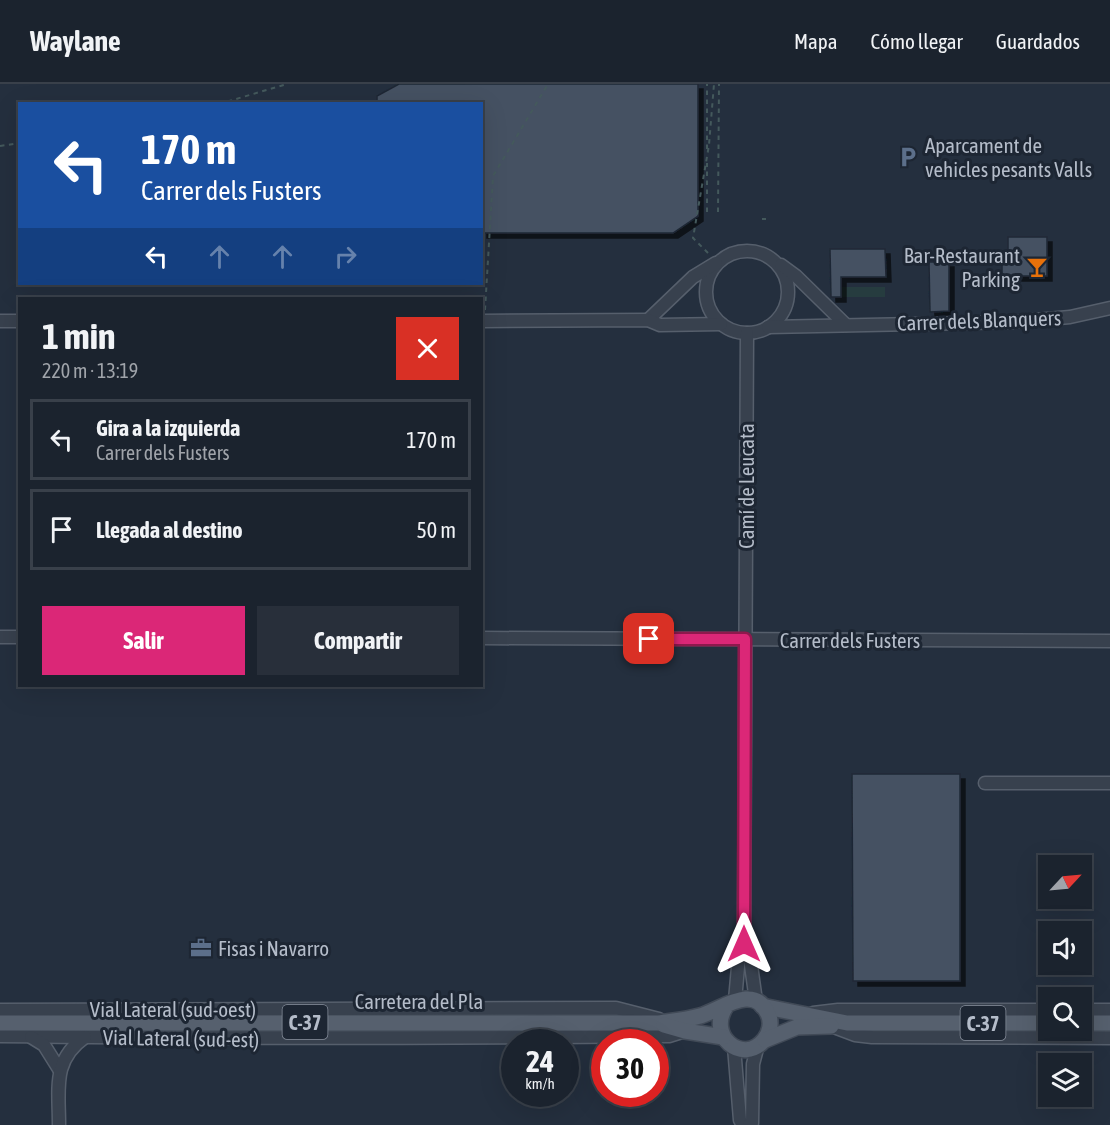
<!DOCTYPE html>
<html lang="es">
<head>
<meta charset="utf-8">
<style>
  :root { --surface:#1b232e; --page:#282f3a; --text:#f1f3f6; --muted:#a0a4aa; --line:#39404a; --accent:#db2777 }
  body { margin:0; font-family:"Asap Condensed",sans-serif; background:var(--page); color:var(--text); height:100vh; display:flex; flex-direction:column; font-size:22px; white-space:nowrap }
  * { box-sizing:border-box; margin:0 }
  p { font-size:20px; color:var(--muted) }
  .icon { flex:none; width:33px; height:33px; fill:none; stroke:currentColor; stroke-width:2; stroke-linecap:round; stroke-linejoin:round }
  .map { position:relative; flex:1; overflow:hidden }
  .side { position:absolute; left:18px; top:213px; width:465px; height:390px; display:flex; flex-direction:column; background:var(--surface); border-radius:0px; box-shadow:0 6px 24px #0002,0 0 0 2px var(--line) }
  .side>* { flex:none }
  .top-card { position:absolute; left:18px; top:18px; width:465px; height:183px; border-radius:0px; box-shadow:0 6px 24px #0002,0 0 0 2px var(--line); background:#1a4fa0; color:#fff; overflow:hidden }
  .needle { width:39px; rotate:64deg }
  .buttons { position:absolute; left:1038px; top:771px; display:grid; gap:12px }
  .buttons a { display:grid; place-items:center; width:54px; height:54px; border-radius:0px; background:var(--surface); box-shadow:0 6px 24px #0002,0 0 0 2px var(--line); font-size:30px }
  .speed { position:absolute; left:501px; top:945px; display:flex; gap:12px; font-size:30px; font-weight:700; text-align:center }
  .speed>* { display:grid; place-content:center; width:78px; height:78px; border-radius:50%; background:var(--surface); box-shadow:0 6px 24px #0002,0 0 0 2px var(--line); line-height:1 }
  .speed small { font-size:15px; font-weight:400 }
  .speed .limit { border:9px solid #d22; background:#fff; color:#111 }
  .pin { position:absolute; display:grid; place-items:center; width:51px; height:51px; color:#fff; margin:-26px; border-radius:12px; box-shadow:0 3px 9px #0006 }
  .me { position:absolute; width:66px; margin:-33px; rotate:0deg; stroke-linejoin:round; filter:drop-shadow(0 0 4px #0008) }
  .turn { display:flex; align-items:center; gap:21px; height:126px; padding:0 24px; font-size:27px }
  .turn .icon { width:78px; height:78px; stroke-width:2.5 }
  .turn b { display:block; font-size:42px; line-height:51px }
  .lanes { display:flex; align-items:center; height:57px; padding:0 24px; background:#0003; justify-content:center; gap:30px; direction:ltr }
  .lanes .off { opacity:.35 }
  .round { display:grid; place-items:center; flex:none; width:63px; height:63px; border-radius:0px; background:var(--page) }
  .overview { display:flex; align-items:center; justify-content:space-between; height:102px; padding:0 24px }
  h1 { font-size:36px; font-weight:700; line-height:45px }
  .action { display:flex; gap:12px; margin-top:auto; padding:12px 24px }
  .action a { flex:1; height:69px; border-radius:0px; background:var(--accent); color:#fff; font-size:24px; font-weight:700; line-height:69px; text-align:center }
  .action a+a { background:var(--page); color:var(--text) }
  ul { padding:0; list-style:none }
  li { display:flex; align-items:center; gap:18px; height:81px; margin:0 12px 9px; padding:0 12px; border:3px solid var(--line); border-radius:0px }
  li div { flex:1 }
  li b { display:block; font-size:22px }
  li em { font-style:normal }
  header { display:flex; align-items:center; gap:36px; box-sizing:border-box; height:84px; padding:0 30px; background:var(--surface); border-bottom:2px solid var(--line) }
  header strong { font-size:28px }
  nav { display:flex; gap:33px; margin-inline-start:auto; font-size:21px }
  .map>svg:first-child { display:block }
  .green { fill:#263c3f }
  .building { fill:#455162; stroke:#1f2835; stroke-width:1.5; filter:url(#shadow) }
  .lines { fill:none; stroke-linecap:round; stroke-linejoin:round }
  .minor-casing { stroke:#565f6c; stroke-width:15 }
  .major-casing { stroke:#414a57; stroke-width:18 }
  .path { stroke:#44595c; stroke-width:2; stroke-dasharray:4.5 4.5; stroke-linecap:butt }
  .minor { stroke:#38414e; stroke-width:12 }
  .major { stroke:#56606e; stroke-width:15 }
  .route-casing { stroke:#8e194d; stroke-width:15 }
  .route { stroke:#db2777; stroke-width:10 }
  .labels { text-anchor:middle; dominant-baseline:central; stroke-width:6; stroke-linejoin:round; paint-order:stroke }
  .shield { fill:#1d2633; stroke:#878f9c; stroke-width:1.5 }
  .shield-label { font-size:20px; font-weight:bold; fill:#b4bcc9 }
  .poi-label { font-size:21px; fill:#b4bcc9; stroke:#1d2633; text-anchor:start }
  .street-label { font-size:21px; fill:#b4bcc9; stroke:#1d2633 }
</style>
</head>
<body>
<header>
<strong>Waylane</strong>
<nav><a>Mapa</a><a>Cómo llegar</a><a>Guardados</a></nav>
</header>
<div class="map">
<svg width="1110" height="1041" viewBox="0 0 1110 1041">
  <defs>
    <filter id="shadow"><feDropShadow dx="5" dy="5" stdDeviation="0" flood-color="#0009"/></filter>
  </defs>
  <rect width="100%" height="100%" fill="#242f3e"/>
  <rect class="green" x="841" y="203" width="44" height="10"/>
  <g class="building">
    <polygon points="399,0 698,0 698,132 673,149 482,149 482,20 377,20 377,12"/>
    <polygon points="1008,153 1047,153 1047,192 1002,192 1002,180 1008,180"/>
    <polygon points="830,165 885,165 886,193 841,193 841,213 831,213"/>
    <polygon points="929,178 949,178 949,227 930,228"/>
    <polygon points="852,690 960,690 960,897 853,897"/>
  </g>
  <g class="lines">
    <defs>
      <g id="minor">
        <circle cx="747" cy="208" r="41"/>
        <polyline points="781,181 796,192 846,241"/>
        <polyline points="648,236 693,193 716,179"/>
        <polyline points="0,237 20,237"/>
        <polyline points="482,237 648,236 660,241 721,240"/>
        <polyline points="768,243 1014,238 1070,233 1110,224"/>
        <polyline points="0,553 20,553"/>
        <polyline points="482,554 1110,557"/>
        <polyline points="985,699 1110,699"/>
        <polyline points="744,860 750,874 756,917"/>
        <polyline points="735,916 739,872 744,860 747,249"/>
        <polyline points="0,926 616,924 659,935"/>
        <polyline points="1082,926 1110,926"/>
        <polyline points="813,929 838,926 1048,926"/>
        <polyline points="831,942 855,951 872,953 1110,954"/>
        <path d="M0,952C223,955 446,954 669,952L685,947"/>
        <polyline points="31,953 44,961 59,985"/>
        <polyline points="734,963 740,1036 743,1041"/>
        <path d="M59,1041C59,1005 52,976 85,953"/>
        <polyline points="749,1041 752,1039 753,980 758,961"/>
      </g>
      <g id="major">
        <polyline points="762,922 847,939 1048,939"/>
        <path d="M0,939H659C672,937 686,936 700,932C721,926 754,898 768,930C772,938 770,949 764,956C743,982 705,951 727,921"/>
        <polyline points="1082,939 1110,939"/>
        <polyline points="664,941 685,947 723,953"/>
        <polyline points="765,956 797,943 831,942"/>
      </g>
    </defs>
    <use href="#minor" class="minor-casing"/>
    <use href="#major" class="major-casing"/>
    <g class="path">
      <polyline points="219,20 287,0"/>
      <polyline points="0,62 20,59"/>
      <polyline points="707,65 707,0"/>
      <polyline points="707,128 707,79"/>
      <polyline points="718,128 719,0"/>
      <polyline points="762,135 766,135"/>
      <polyline points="708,169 693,154 709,61 714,0"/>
      <polyline points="485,226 493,92 548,0"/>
    </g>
    <use href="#minor" class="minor"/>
    <use href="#major" class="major"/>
  </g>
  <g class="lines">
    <defs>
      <polyline id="route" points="649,555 745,555 744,860"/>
    </defs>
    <use href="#route" class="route-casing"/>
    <use href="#route" class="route"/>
  </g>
  <defs>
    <symbol id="parking-bare" viewBox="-9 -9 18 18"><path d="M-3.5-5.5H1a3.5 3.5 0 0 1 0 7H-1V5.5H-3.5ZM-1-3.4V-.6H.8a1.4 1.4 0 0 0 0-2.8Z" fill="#5c6f8a" stroke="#1d2633" stroke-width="2.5" paint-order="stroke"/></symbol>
    <symbol id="bar-bare" viewBox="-9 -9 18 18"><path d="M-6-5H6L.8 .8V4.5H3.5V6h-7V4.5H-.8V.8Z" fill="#e8710a" stroke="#1d2633" stroke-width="2.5" paint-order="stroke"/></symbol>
    <symbol id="office-bare" viewBox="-9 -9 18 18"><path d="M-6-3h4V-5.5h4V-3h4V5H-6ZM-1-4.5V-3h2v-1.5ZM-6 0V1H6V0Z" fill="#5c6f8a" stroke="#1d2633" stroke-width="2.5" paint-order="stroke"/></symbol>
  </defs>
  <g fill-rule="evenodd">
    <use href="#parking-bare" x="893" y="58" width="30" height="30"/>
    <use href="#bar-bare" x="1022" y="168" width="30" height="30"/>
    <use href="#office-bare" x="186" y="849" width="30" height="30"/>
  </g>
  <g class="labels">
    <g class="shield">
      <rect x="282.5" y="921" width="45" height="34" rx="4.5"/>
      <rect x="960.5" y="922" width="45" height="34" rx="4.5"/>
    </g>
    <g class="shield-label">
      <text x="305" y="938">C-37</text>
      <text x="983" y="939">C-37</text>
    </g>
    <g class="poi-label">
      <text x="925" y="61">Aparcament de<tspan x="925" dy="24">vehicles pesants Valls</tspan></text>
      <text x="1020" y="171" text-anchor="end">Bar-Restaurant<tspan x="1020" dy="24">Parking</tspan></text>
      <text x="218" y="864">Fisas i Navarro</text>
    </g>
    <g class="street-label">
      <text transform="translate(979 236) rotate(-2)">Carrer dels Blanquers</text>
      <text transform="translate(746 402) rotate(-90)">Camí de Leucata</text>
      <text x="850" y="556">Carrer dels Fusters</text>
      <text x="419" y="917">Carretera del Pla</text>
      <text x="173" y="925">Vial Lateral (sud-oest)</text>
      <text transform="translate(181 954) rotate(1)">Vial Lateral (sud-est)</text>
    </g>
  </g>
</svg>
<div class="buttons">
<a><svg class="needle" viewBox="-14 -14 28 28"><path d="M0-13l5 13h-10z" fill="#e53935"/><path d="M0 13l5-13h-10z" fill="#a0a4aa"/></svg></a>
<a><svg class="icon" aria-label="sound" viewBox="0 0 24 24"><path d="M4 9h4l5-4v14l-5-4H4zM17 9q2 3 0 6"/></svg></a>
<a><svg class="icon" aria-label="search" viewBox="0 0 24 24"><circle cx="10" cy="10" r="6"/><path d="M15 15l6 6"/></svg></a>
<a><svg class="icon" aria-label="layers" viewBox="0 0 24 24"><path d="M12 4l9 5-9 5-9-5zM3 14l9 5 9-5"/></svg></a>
</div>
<div class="speed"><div>24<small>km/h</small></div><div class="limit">30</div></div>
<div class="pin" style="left:649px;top:555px;background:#d93025"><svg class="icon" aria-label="arrive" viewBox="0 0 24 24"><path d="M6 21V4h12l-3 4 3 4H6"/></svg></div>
<svg class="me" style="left:744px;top:860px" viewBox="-20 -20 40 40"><path d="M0-17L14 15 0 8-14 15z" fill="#db2777" stroke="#fff" stroke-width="4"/></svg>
<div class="top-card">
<div class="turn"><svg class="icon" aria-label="left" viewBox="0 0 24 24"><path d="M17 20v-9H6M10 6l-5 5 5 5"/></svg><div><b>170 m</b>Carrer dels Fusters</div></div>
<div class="lanes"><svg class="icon" aria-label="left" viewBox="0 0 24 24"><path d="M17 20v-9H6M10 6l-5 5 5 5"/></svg><svg class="icon off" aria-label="ahead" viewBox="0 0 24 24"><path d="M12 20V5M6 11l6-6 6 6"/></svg><svg class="icon off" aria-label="ahead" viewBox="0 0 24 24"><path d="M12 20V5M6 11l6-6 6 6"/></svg><svg class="icon off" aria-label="right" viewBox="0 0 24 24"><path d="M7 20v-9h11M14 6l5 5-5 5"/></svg></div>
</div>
<section class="side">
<div class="overview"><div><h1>1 min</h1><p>220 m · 13:19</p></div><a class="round" style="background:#d93025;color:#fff"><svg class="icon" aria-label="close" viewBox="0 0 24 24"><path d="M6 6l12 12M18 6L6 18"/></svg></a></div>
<ul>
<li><svg class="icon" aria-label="left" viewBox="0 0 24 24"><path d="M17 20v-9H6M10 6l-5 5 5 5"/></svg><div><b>Gira a la izquierda</b><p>Carrer dels Fusters</p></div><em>170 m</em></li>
<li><svg class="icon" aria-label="arrive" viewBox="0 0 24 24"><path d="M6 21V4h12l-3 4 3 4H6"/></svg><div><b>Llegada al destino</b></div><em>50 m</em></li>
</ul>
<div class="action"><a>Salir</a><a>Compartir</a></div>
</section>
</div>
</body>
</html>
